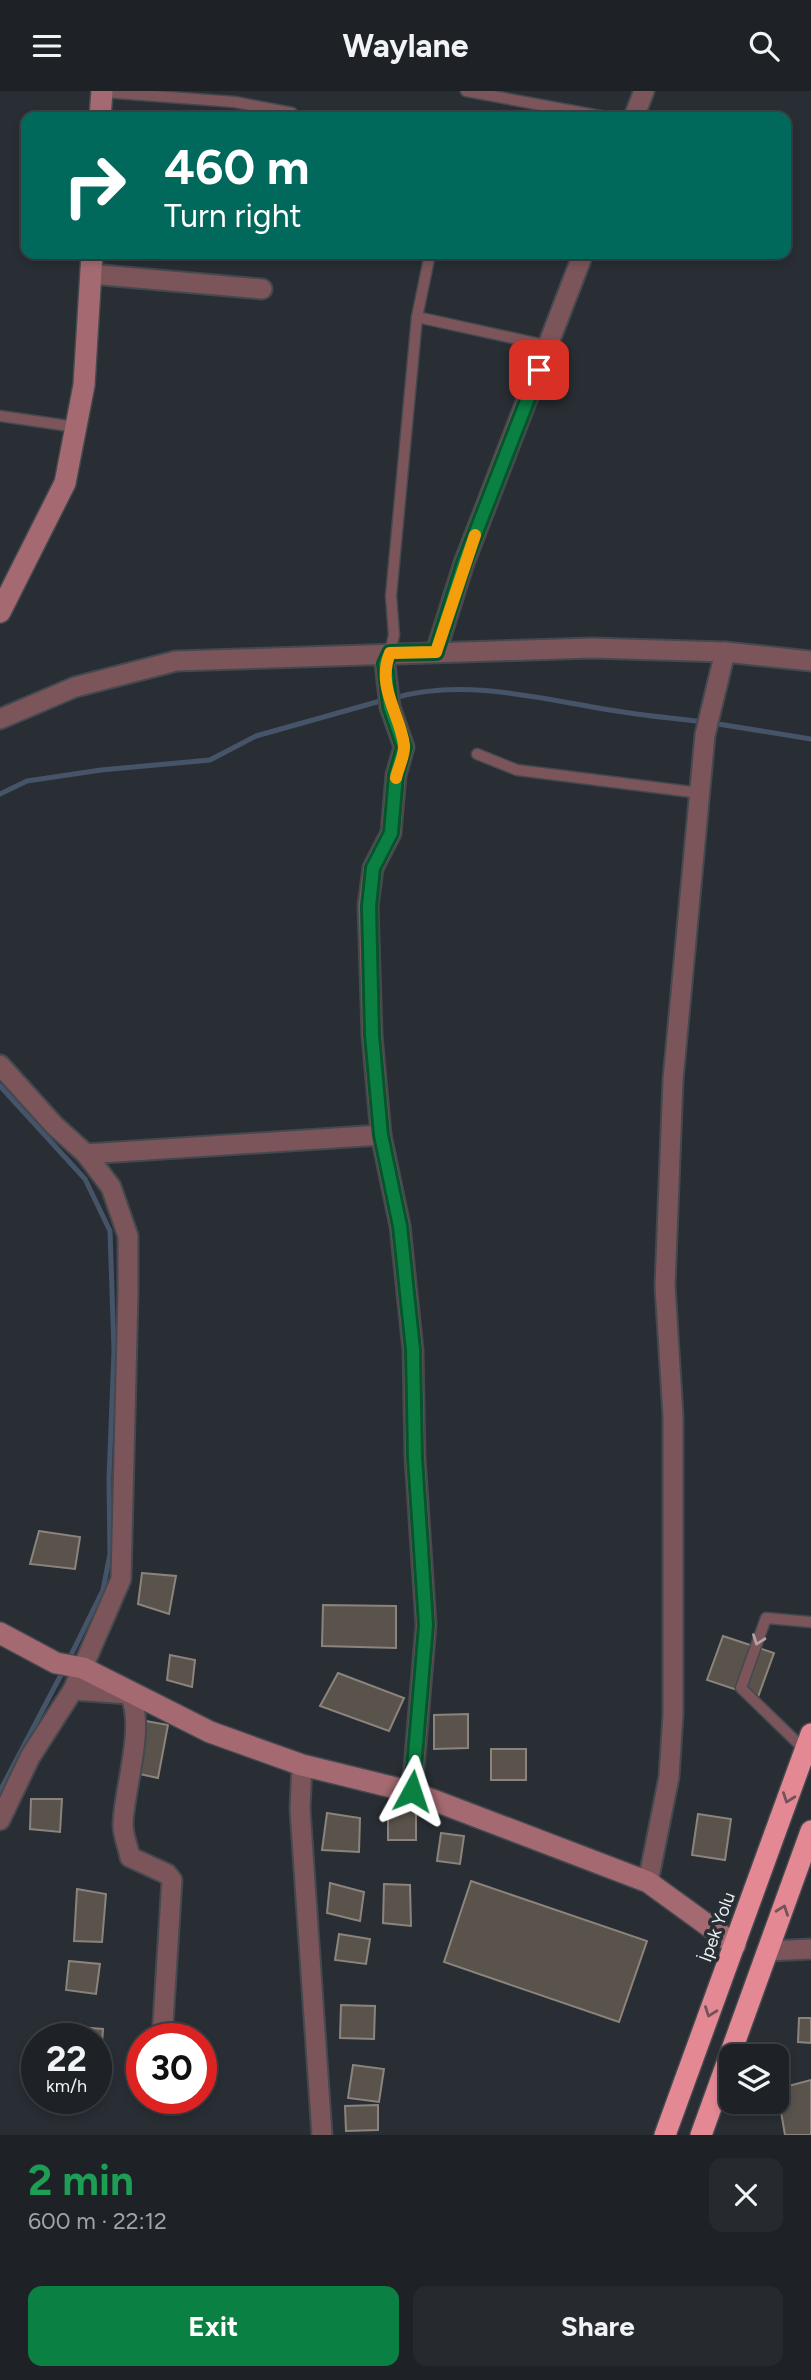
<!DOCTYPE html>
<html lang="en">
<head>
<meta charset="utf-8">
<style>
  :root { --surface:#1e2227; --page:#262a2f; --text:#f1f3f6; --muted:#a1a4a7; --line:#3c3f44; --accent:#0b8043 }
  body { margin:0; font-family:Figtree,sans-serif; background:var(--page); color:var(--text); height:100vh; display:flex; flex-direction:column; font-size:26px; white-space:nowrap }
  * { box-sizing:border-box; margin:0 }
  p { font-size:23px; color:var(--muted) }
  .icon { flex:none; width:38px; height:38px; fill:none; stroke:currentColor; stroke-width:2; stroke-linecap:round; stroke-linejoin:round }
  .map { position:relative; height:2044px; overflow:hidden }
  .panel { display:flex; flex-direction:column; background:var(--surface); flex:1 }
  .panel>* { flex:none }
  .top-card { position:absolute; left:21px; top:21px; width:770px; height:147px; border-radius:14px; box-shadow:0 4px 10px #0003,0 0 0 2px var(--line); background:#00695c; color:#fff; overflow:hidden }
  .fabs { position:absolute; left:719px; top:1953px; display:grid; gap:14px }
  .fabs a { display:grid; place-items:center; width:70px; height:70px; border-radius:14px; background:var(--surface); box-shadow:0 4px 10px #0003,0 0 0 2px var(--line); font-size:35px }
  .speed { position:absolute; left:21px; top:1932px; display:flex; gap:14px; font-size:35px; font-weight:700; text-align:center }
  .speed>* { display:grid; place-content:center; width:91px; height:91px; border-radius:50%; background:var(--surface); box-shadow:0 4px 10px #0003,0 0 0 2px var(--line); line-height:1 }
  .speed small { font-size:18px; font-weight:400 }
  .speed .limit { border:10px solid #d22; background:#fff; color:#111 }
  .pin { position:absolute; display:grid; place-items:center; width:60px; height:60px; color:#fff; margin:-30px; border-radius:14px; box-shadow:0 4px 10px #0006 }
  .me { position:absolute; width:77px; margin:-38px; rotate:5deg; stroke-linejoin:round; filter:drop-shadow(0 0 5px #0008) }
  .turn { display:flex; align-items:center; gap:24px; height:147px; padding:0 28px; font-size:32px }
  .turn .icon { width:91px; height:91px; stroke-width:2.5 }
  .turn b { display:block; font-size:49px; line-height:60px }
  .round { display:grid; place-items:center; flex:none; width:74px; height:74px; border-radius:14px; background:var(--page) }
  .summary { display:flex; align-items:center; justify-content:space-between; height:119px; padding:0 28px }
  h1 { font-size:42px; font-weight:700; line-height:52px; color:#1e9e55 }
  .action { display:flex; gap:14px; margin-top:auto; padding:14px 28px }
  .action a { flex:1; height:80px; border-radius:14px; background:var(--accent); color:#fff; font-size:28px; font-weight:700; line-height:80px; text-align:center }
  .action a+a { background:var(--page); color:var(--text) }
  header { display:flex; justify-content:space-between; align-items:center; height:91px; padding:0 28px; background:var(--surface); font-size:32px; font-weight:700 }
  .map>svg:first-child { display:block }
  .lines { fill:none; stroke-linecap:round; stroke-linejoin:round }
  .stream { stroke:#46546a; stroke-width:5 }
  .building { fill:#59534b; stroke:#8b847c; stroke-width:2 }
  .lane-casing { stroke:#43494f; stroke-width:13 }
  .street-casing { stroke:#43494f; stroke-width:23 }
  .secondary-casing { stroke:#43494f; stroke-width:24 }
  .highway-casing { stroke:#43494f; stroke-width:24 }
  .lane { stroke:#7b5559; stroke-width:10 }
  .street { stroke:#7b5559; stroke-width:19 }
  .secondary { stroke:#a56a71; stroke-width:21 }
  .highway { stroke:#e48994; stroke-width:21 }
  .oneway { stroke:#b2a2a6 }
  .oneway2 { stroke:#73525a }
  .route-casing { stroke:#07532c; stroke-width:18 }
  .route { stroke:#0b8043; stroke-width:12 }
  .slow { stroke:#f59e0b; stroke-width:12 }
  .labels { text-anchor:middle; dominant-baseline:central; stroke-width:7; stroke-linejoin:round; paint-order:stroke }
  .street-label { font-size:18px; fill:#eaeff3; stroke:#282e34 }
</style>
</head>
<body>
<header><svg class="icon" aria-label="menu" viewBox="0 0 24 24"><path d="M4 6h16M4 12h16M4 18h16"/></svg>Waylane<svg class="icon" aria-label="search" viewBox="0 0 24 24"><circle cx="10" cy="10" r="6"/><path d="M15 15l6 6"/></svg></header>
<div class="map">
<svg width="811" height="2044" viewBox="0 0 811 2044">
  <rect width="100%" height="100%" fill="#282e34"/>
  <g class="lines">
    <g class="stream">
      <path d="M394,607C466,586 544,609 617,620C645,625 674,627 702,631"/>
      <polyline points="712,632 811,648"/>
      <polyline points="0,703 27,690 101,679 210,669 256,645 384,609"/>
      <polyline points="0,995 85,1088 110,1140 114,1260 109,1387 110,1463 103,1499 68,1570"/>
      <polyline points="0,1700 64,1578"/>
    </g>
  </g>
  <g class="building">
    <polygon points="39,1440 80,1446 75,1478 30,1473"/>
    <polygon points="142,1482 176,1485 169,1523 138,1513"/>
    <polygon points="323,1514 396,1515 396,1557 322,1555"/>
    <polygon points="723,1545 774,1562 758,1606 707,1589"/>
    <polygon points="170,1564 195,1569 192,1596 167,1589"/>
    <polygon points="338,1582 404,1607 389,1640 320,1615"/>
    <polygon points="468,1623 468,1657 434,1658 434,1624"/>
    <polygon points="146,1630 168,1634 158,1687 135,1682"/>
    <rect x="491" y="1658" width="35" height="31"/>
    <polygon points="31,1708 62,1708 60,1741 30,1738"/>
    <rect x="388" y="1717" width="28" height="32"/>
    <polygon points="327,1722 360,1727 359,1761 322,1759"/>
    <polygon points="698,1723 731,1728 725,1769 692,1764"/>
    <polygon points="441,1742 464,1745 460,1773 437,1770"/>
    <polygon points="471,1790 647,1850 619,1931 444,1871"/>
    <polygon points="330,1792 364,1801 360,1830 327,1822"/>
    <polygon points="384,1793 410,1794 411,1835 383,1832"/>
    <polygon points="77,1798 106,1803 102,1851 74,1850"/>
    <polygon points="339,1843 370,1848 366,1873 335,1869"/>
    <polygon points="69,1870 100,1873 96,1903 66,1899"/>
    <polygon points="341,1914 375,1915 374,1948 340,1947"/>
    <polygon points="799,1927 811,1927 811,1952 798,1951"/>
    <polygon points="78,1936 103,1938 101,1967 96,1967 96,1948 78,1948"/>
    <polygon points="353,1974 384,1978 379,2011 348,2007"/>
    <polygon points="811,1989 811,2044 785,2044 777,1998"/>
    <polygon points="378,2014 378,2039 346,2040 345,2015"/>
  </g>
  <g class="lines">
    <defs>
      <g id="lane">
        <polyline points="466,0 606,26"/>
        <polyline points="102,1 235,11 292,22"/>
        <polyline points="417,226 549,255"/>
        <polyline points="0,325 76,336"/>
        <polyline points="390,562 394,544 391,505 417,226 430,163"/>
        <polyline points="477,663 517,679 700,702"/>
        <polyline points="805,1659 741,1597 766,1527 811,1531"/>
      </g>
      <g id="street">
        <polyline points="634,26 644,0"/>
        <polyline points="91,183 262,198"/>
        <polyline points="436,561 464,472 583,163"/>
        <polyline points="0,628 75,596 176,570 592,557 725,561 811,570"/>
        <polyline points="0,974 54,1034 86,1063 111,1096 128,1145 128,1202 121,1488 73,1599 30,1666 0,1729"/>
        <polyline points="381,1044 372,944 368,815 373,777 391,742 396,684 404,656 390,616 385,573 390,562"/>
        <polyline points="86,1063 381,1044 400,1135 413,1259 415,1366 426,1534 412,1701"/>
        <path d="M73,1599L129,1603C147,1632 123,1701 123,1734C123,1745 128,1755 130,1766L167,1783L172,1789L162,1948"/>
        <polyline points="302,1674 300,1718 322,2044"/>
        <polyline points="648,1791 669,1686 673,1623 673,1325 665,1195 673,989 705,644 725,561"/>
        <polyline points="768,1860 811,1858"/>
      </g>
      <g id="secondary">
        <polyline points="100,26 102,0"/>
        <polyline points="0,521 65,392 84,294 92,163"/>
        <polyline points="0,1542 56,1572 83,1577 210,1641 302,1674 412,1701 648,1791 735,1854"/>
      </g>
      <g id="highway">
        <polyline points="665,2044 811,1643"/>
        <polyline points="701,2044 811,1740"/>
      </g>
    </defs>
    <use href="#lane" class="lane-casing"/>
    <use href="#street" class="street-casing"/>
    <use href="#secondary" class="secondary-casing"/>
    <use href="#highway" class="highway-casing"/>
    <use href="#lane" class="lane"/>
    <use href="#street" class="street"/>
    <use href="#secondary" class="secondary"/>
    <use href="#highway" class="highway"/>
  </g>
  <defs><path id="oneway-chevron" d="M-2-3.5L2.5 0L-2 3.5" fill="none" stroke-width="1.6" stroke-linecap="round" stroke-linejoin="round" transform="scale(1.75)"/></defs>
  <use class="oneway" href="#oneway-chevron" transform="translate(758 1549) rotate(110)"/>
  <g class="oneway2">
    <use href="#oneway-chevron" transform="translate(788 1707) rotate(110)"/>
    <use href="#oneway-chevron" transform="translate(783 1819) rotate(-70)"/>
    <use href="#oneway-chevron" transform="translate(710 1921) rotate(110)"/>
  </g>
  <g class="lines">
    <defs>
      <polyline id="route" points="412,1700 426,1534 415,1366 413,1259 400,1135 381,1044 372,944 369,815 373,777 391,742 396,684 404,656 390,616 385,573 390,562 436,561 464,472 539,279"/>
    </defs>
    <use href="#route" class="route-casing"/>
    <use href="#route" class="route"/>
    <path class="slow" d="M396,687C398,677 405,664 404,654C400,623 376,596 390,562L436,561L475,444"/>
  </g>
  <g class="labels">
    <g class="street-label">
      <text transform="translate(717 1836) rotate(-70)">İpek Yolu</text>
    </g>
  </g>
</svg>
<div class="fabs">
<a><svg class="icon" aria-label="layers" viewBox="0 0 24 24"><path d="M12 4l9 5-9 5-9-5zM3 14l9 5 9-5"/></svg></a>
</div>
<div class="speed"><div>22<small>km/h</small></div><div class="limit">30</div></div>
<div class="pin" style="left:539px;top:279px;background:#d93025"><svg class="icon" aria-label="arrive" viewBox="0 0 24 24"><path d="M6 21V4h12l-3 4 3 4H6"/></svg></div>
<svg class="me" style="left:412px;top:1700px" viewBox="-20 -20 40 40"><path d="M0-17L14 15 0 8-14 15z" fill="#0b8043" stroke="#fff" stroke-width="4"/></svg>
<div class="top-card">
<div class="turn"><svg class="icon" aria-label="right" viewBox="0 0 24 24"><path d="M7 20v-9h11M14 6l5 5-5 5"/></svg><div><b>460 m</b>Turn right</div></div>
</div>
</div>
<section class="panel">
<div class="summary"><div><h1>2 min</h1><p>600 m · 22:12</p></div><a class="round"><svg class="icon" aria-label="close" viewBox="0 0 24 24"><path d="M6 6l12 12M18 6L6 18"/></svg></a></div>
<div class="action"><a>Exit</a><a>Share</a></div>
</section>
</body>
</html>
